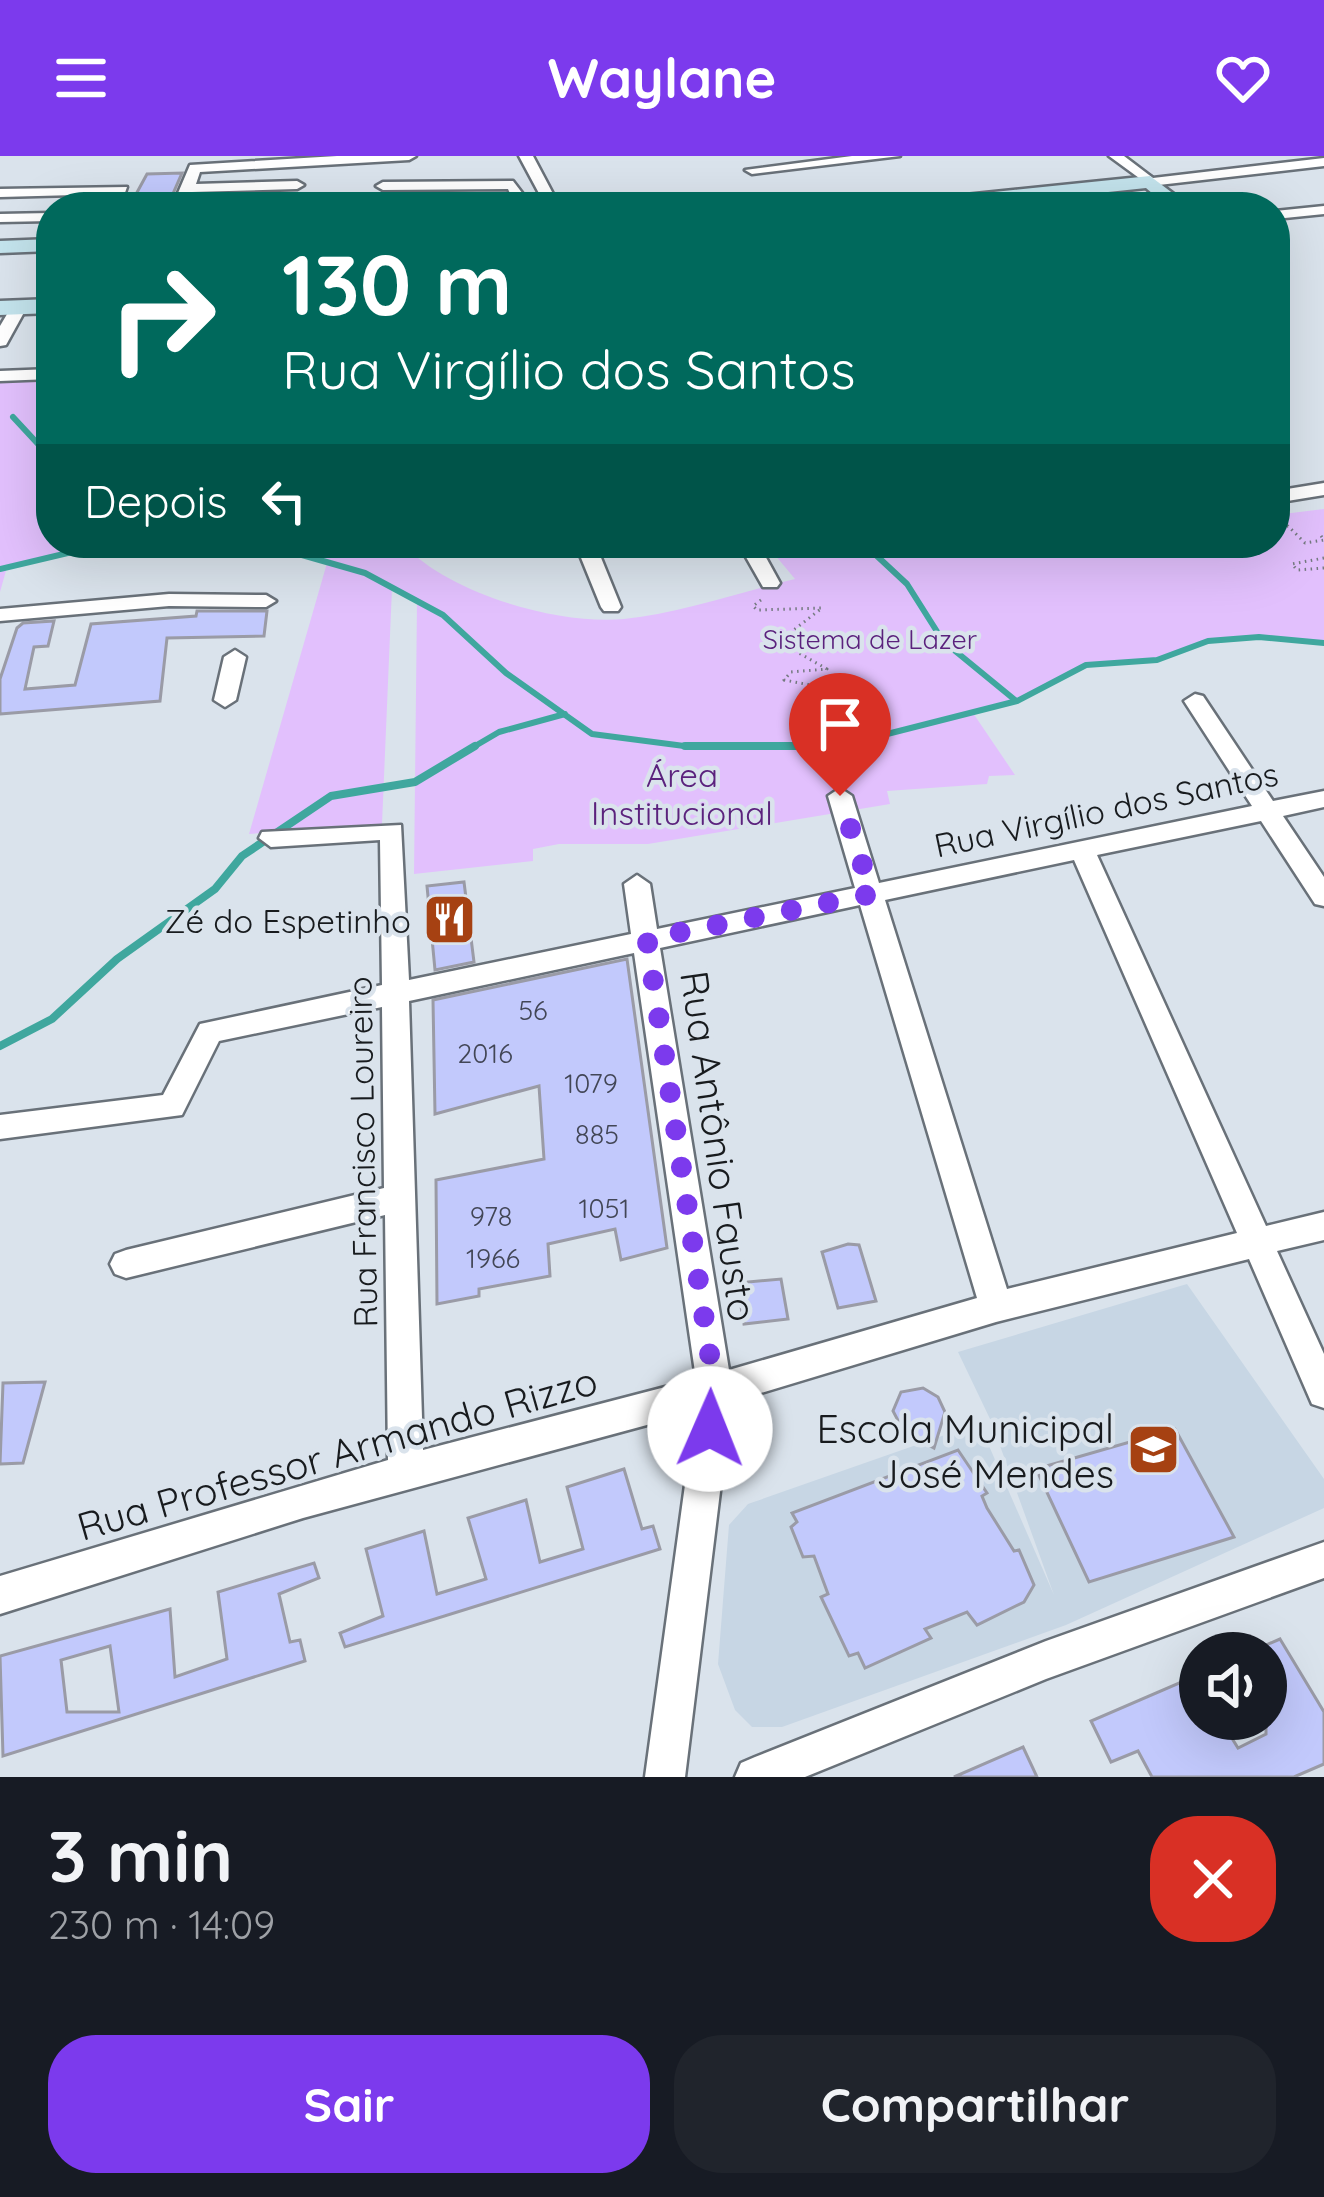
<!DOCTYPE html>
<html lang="pt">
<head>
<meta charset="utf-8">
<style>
  :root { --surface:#171b24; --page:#20242c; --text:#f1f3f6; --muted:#9ea1a6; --accent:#7c3aed }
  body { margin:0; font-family:Quicksand,sans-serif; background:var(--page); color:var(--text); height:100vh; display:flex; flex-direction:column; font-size:45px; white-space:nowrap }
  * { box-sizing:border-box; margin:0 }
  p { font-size:39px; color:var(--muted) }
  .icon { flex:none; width:66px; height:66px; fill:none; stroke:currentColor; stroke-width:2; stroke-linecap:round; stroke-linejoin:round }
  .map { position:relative; height:1621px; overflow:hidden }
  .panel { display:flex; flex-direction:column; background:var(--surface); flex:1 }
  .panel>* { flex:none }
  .top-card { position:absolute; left:36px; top:36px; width:1254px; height:366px; border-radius:48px; box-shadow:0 12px 48px #0002; background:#00695c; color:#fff; overflow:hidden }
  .controls { position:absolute; left:1179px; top:1476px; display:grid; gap:24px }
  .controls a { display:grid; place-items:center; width:108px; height:108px; border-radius:50%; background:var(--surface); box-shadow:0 12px 48px #0002; font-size:60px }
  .pin { position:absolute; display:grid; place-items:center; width:102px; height:102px; color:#fff; margin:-123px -51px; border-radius:50% 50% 50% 0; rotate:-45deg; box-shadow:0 0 12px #0007 }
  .pin .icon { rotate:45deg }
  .me { position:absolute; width:132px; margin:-66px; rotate:1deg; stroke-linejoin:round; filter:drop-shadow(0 0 9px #0008) }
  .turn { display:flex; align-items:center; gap:42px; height:252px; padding:0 48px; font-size:54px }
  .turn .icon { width:156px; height:156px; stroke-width:2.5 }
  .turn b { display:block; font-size:84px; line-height:102px }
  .then { display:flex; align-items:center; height:114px; padding:0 48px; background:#0003; gap:24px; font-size:45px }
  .round { display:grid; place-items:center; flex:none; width:126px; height:126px; border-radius:48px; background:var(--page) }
  .head { display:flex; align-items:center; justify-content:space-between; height:204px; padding:0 48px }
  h1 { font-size:72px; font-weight:700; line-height:90px }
  .button { display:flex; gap:24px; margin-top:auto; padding:24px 48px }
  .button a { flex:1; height:138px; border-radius:48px; background:var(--accent); color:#fff; font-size:48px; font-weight:700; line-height:138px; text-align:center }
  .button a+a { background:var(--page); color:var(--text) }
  header { display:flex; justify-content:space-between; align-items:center; height:156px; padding:0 48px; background:var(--accent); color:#fff; font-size:54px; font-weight:700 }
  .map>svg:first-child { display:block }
  .built { fill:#c7d6e4 }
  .green { fill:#e2c0fd }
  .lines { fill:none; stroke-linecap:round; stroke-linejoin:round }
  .stream-far1 { stroke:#3fa79e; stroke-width:6 }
  .stream { stroke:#3fa79e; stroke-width:8 }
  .building { fill:#c2c9fc; stroke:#9a9ba6; stroke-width:3; fill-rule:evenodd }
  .street-casing { stroke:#697179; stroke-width:5 }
  .secondary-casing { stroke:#697179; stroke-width:5 }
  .path-far1 { stroke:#757a80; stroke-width:3; stroke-dasharray:1.5 4.5; stroke-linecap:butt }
  .path { stroke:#757a80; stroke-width:4.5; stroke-dasharray:3 9; stroke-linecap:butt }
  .street { fill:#fff; fill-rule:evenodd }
  .secondary { fill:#c3e3ec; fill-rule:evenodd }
  .route { stroke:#7c3aed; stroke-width:21; stroke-dasharray:0 37.8 }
  .labels { text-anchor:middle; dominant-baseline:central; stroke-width:9; stroke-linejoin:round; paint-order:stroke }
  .far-park-label { font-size:27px; fill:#5b227d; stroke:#dae3ec }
  .number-label { font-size:27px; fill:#424656 }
  .park-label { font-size:33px; fill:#5b227d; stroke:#dae3ec }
  .street-label { font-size:33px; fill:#181b1e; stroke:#dae3ec }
  .poi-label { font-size:33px; fill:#181b1e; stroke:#dae3ec; text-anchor:end }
  .near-street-label { font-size:39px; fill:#181b1e; stroke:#dae3ec }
  .near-poi-label { font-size:39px; fill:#181b1e; stroke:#dae3ec; text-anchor:end }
</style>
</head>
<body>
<header><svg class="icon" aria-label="menu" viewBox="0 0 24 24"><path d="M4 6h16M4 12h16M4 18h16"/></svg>Waylane<svg class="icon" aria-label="heart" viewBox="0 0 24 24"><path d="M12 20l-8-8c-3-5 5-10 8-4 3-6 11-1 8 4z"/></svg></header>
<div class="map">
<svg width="1324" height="1621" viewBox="0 0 1324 1621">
  <rect width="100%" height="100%" fill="#dae3ec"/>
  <polygon class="built" points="1187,1128 1324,1323 1324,1352 1066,1469 782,1571 752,1571 735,1554 718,1508 729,1369 748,1348 979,1267 1054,1439 991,1265 958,1196"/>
  <g class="green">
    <polygon points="23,224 51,225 51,387 110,387 7,411 0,436 0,227"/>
    <path d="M1324,353V487L1259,481L1209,485L1157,504L1086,509L1017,545L973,557L1015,619L989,620L987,628L887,635L890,648L648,688H559L533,693V705L414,718L417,446L392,432L382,668L249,678L327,407L260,387H382L385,392L403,388C449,438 558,469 624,463C681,457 740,436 795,423L765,387H1275V359Z"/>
  </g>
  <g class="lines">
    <g class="stream-far1">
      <polyline points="13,261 51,302"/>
      <polyline points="260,387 365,417 443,459 506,517 592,578 692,591 812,590"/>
      <polyline points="863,387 907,428 943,485 1015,544"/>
      <polyline points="0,413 110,387"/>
      <polyline points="840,590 1017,545 1086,509 1157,504 1208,485 1259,481 1324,487"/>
      <polyline points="470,593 499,576 565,558"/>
    </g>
    <g class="stream">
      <polyline points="685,590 805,590"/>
      <polyline points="0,890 52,863 117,803 215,733 242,700 331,640 415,626 475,590"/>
    </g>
  </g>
  <g class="building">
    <polygon points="182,17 168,49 129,51 147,18"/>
    <polygon points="284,38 281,47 192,49 195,40"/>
    <polygon points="197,455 267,455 264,480 167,482 160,545 0,558 0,523 17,472 23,467 54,465 48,490 34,491 25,533 75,529 91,468 196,460"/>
    <polygon points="464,726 474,806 435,814 427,730"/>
    <polygon points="627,803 667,1092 621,1104 615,1073 548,1088 550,1120 479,1133 479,1140 437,1148 436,1024 544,1003 539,930 435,958 433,844"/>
    <polygon points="848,1088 859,1089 876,1145 838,1152 822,1096"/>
    <polygon points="781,1123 788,1163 744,1168 737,1127"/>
    <polygon points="45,1226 23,1307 0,1308 3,1227"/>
    <polygon points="923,1232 938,1241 945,1256 934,1292 904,1276 893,1255 901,1236"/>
    <polygon points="1175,1273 1234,1381 1089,1426 1036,1313"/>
    <polygon points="958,1294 987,1337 982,1340 987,1352 1014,1395 1019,1394 1034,1429 1024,1446 977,1469 967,1456 925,1473 931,1482 865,1512 858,1497 849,1500 821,1441 828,1438 814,1400 803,1401 791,1371 797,1366 792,1357"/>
    <polygon points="624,1313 642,1373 653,1370 660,1393 345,1491 340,1477 383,1460 366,1393 424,1375 437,1438 486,1423 468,1362 526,1344 540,1406 583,1393 567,1331"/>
    <path d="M314,1407L319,1422L279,1438L290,1486L300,1484L305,1505L3,1600L0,1500L170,1453L175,1521L227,1503L218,1436ZM110,1490L119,1556H67L61,1504Z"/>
    <polygon points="1280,1483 1324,1556 1324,1608 1294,1621 1152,1621 1138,1595 1111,1606 1091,1565 1200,1518 1200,1563 1220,1563 1238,1592 1266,1578 1266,1489"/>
    <polygon points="1023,1591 1037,1621 954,1621"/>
  </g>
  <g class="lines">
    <defs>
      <g id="street">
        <polygon points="337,0 416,0 409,4 200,16 196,28 297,25 304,29 297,33 192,36 186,51 172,51 190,9"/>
        <polygon points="519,0 533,0 560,51 387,51 394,47 512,42 508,33 383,34 376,30 383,26 513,25 526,42 541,41"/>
        <polygon points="852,0 900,0 752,18 745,14"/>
        <polygon points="1109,0 1124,0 1153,22 1324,2 1324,10 1150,30"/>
        <polygon points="127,31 120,51 106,51 113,38 0,41 0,33"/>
        <polygon points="1324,50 1324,58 1275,63 1275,55"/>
        <polygon points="51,57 51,65 0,66 0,58"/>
        <polygon points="13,148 27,151 6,189 0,190 0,170"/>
        <polygon points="51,213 51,223 0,225 0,215"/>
        <polygon points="1324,327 1324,339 1275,347 1275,335"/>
        <polygon points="575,387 595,387 621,451 618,455 604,455 601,451"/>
        <polygon points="738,387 758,387 780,427 777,431 763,431"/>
        <polygon points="169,438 266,439 276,445 266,451 169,450 0,465 0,453"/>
        <polygon points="235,494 246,501 236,544 225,551 214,544 224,501"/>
        <path d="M1195,538L1203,540L1273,645L1324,635V651L1283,660L1324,721V750L1315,748L1261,665L1097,699L1266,1070L1324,1056V1084L1277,1095L1324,1198V1252L1312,1248L1249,1103L996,1166L731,1246L685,1621H645L695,1256L303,1362L0,1458V1420L388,1304L385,1059L126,1122L115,1118L110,1108L115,1098L126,1094L384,1032L382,851L219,885L182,959L0,983V959L163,939L200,868L382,829L380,684L271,691L259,682L262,676L401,669L409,824L631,778L624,728L637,719L650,728L657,773L855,732L828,640L840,632L852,640L879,727L1252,650L1184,545ZM1074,704L1237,1077L1007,1133L885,744ZM860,749L977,1142L729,1214L660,792ZM634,797L696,1223L423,1294L409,845Z"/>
        <polygon points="1324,1386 1324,1422 1046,1523 805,1621 735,1621 741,1607 755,1601 1046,1485"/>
      </g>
      <g id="secondary">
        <polygon points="1150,20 1191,51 1168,51 1146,32 967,51 897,51 907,45"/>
        <polygon points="51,83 51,95 0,97 0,85"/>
        <polygon points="51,143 51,157 0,159 0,145"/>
      </g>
    </defs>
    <use href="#street" class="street-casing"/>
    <use href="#secondary" class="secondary-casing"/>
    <g class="path-far1">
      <polyline points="1275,372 1288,370 1305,387 1324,384 1319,377"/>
      <polyline points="1324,402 1292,408 1297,414 1324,412"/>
      <polyline points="761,444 753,450 757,454 822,452 786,480 790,492 827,513 791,516 784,524 826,532 836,556 836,585 822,593"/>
    </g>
    <polyline class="path" points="827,590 819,595 823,607 845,610 849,615 844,621"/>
    <use href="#street" class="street"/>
    <use href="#secondary" class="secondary"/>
  </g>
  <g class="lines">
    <polyline class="route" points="710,1273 715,1234 647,783 872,738 840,640"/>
  </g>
  <defs>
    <symbol id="restaurant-square" viewBox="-11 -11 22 22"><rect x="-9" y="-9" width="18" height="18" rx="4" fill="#a64112" stroke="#dae3ec"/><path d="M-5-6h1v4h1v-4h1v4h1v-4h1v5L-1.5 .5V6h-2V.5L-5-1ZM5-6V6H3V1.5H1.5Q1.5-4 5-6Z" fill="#fff"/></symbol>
    <symbol id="school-square" viewBox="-11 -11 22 22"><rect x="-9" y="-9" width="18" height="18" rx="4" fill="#a64112" stroke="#dae3ec"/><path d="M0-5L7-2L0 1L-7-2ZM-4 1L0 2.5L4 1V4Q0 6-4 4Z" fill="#fff"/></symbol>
  </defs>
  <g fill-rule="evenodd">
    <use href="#restaurant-square" x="420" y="734" width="59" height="59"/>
    <use href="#school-square" x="1124" y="1264" width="59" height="59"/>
  </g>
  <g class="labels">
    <g class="far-park-label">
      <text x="870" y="483">Sistema de Lazer</text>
    </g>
    <g class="number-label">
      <text x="533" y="854">56</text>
      <text x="485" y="897">2016</text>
      <text x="591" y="927">1079</text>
      <text x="597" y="978">885</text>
      <text x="604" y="1052">1051</text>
      <text x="491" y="1060">978</text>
      <text x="493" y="1102">1966</text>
    </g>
    <g class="park-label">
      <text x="682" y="618">Área<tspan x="682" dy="38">Institucional</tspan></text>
    </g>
    <g class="street-label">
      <text transform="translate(1106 653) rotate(-12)">Rua Virgílio dos Santos</text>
      <text transform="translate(362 996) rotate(-91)">Rua Francisco Loureiro</text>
    </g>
    <g class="poi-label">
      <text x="411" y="764">Zé do Espetinho</text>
    </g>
    <g class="near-street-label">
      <text transform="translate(719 990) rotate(82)">Rua Antônio Fausto</text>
      <text transform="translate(337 1297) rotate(-16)">Rua Professor Armando Rizzo</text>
    </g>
    <g class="near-poi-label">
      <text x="1114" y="1272">Escola Municipal<tspan x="1114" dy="45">José Mendes</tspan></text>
    </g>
  </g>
</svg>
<div class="controls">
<a><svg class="icon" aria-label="sound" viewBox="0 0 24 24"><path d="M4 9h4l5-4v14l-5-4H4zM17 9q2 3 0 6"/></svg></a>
</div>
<div class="pin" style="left:840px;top:640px;background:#d93025"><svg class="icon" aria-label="arrive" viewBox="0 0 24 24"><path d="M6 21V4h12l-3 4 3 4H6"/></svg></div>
<svg class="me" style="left:710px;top:1273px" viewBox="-20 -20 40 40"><circle r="19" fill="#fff"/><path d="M0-13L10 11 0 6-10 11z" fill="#7c3aed"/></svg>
<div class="top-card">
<div class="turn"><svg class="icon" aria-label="right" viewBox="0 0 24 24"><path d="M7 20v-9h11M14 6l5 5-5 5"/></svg><div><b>130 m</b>Rua Virgílio dos Santos</div></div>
<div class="then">Depois<svg class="icon" aria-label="left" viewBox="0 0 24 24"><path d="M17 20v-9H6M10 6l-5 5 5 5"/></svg></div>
</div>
</div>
<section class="panel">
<div class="head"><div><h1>3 min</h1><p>230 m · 14:09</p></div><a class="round" style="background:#d93025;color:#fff"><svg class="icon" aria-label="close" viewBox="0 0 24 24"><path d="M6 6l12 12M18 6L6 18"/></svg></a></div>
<div class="button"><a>Sair</a><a>Compartilhar</a></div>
</section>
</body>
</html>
